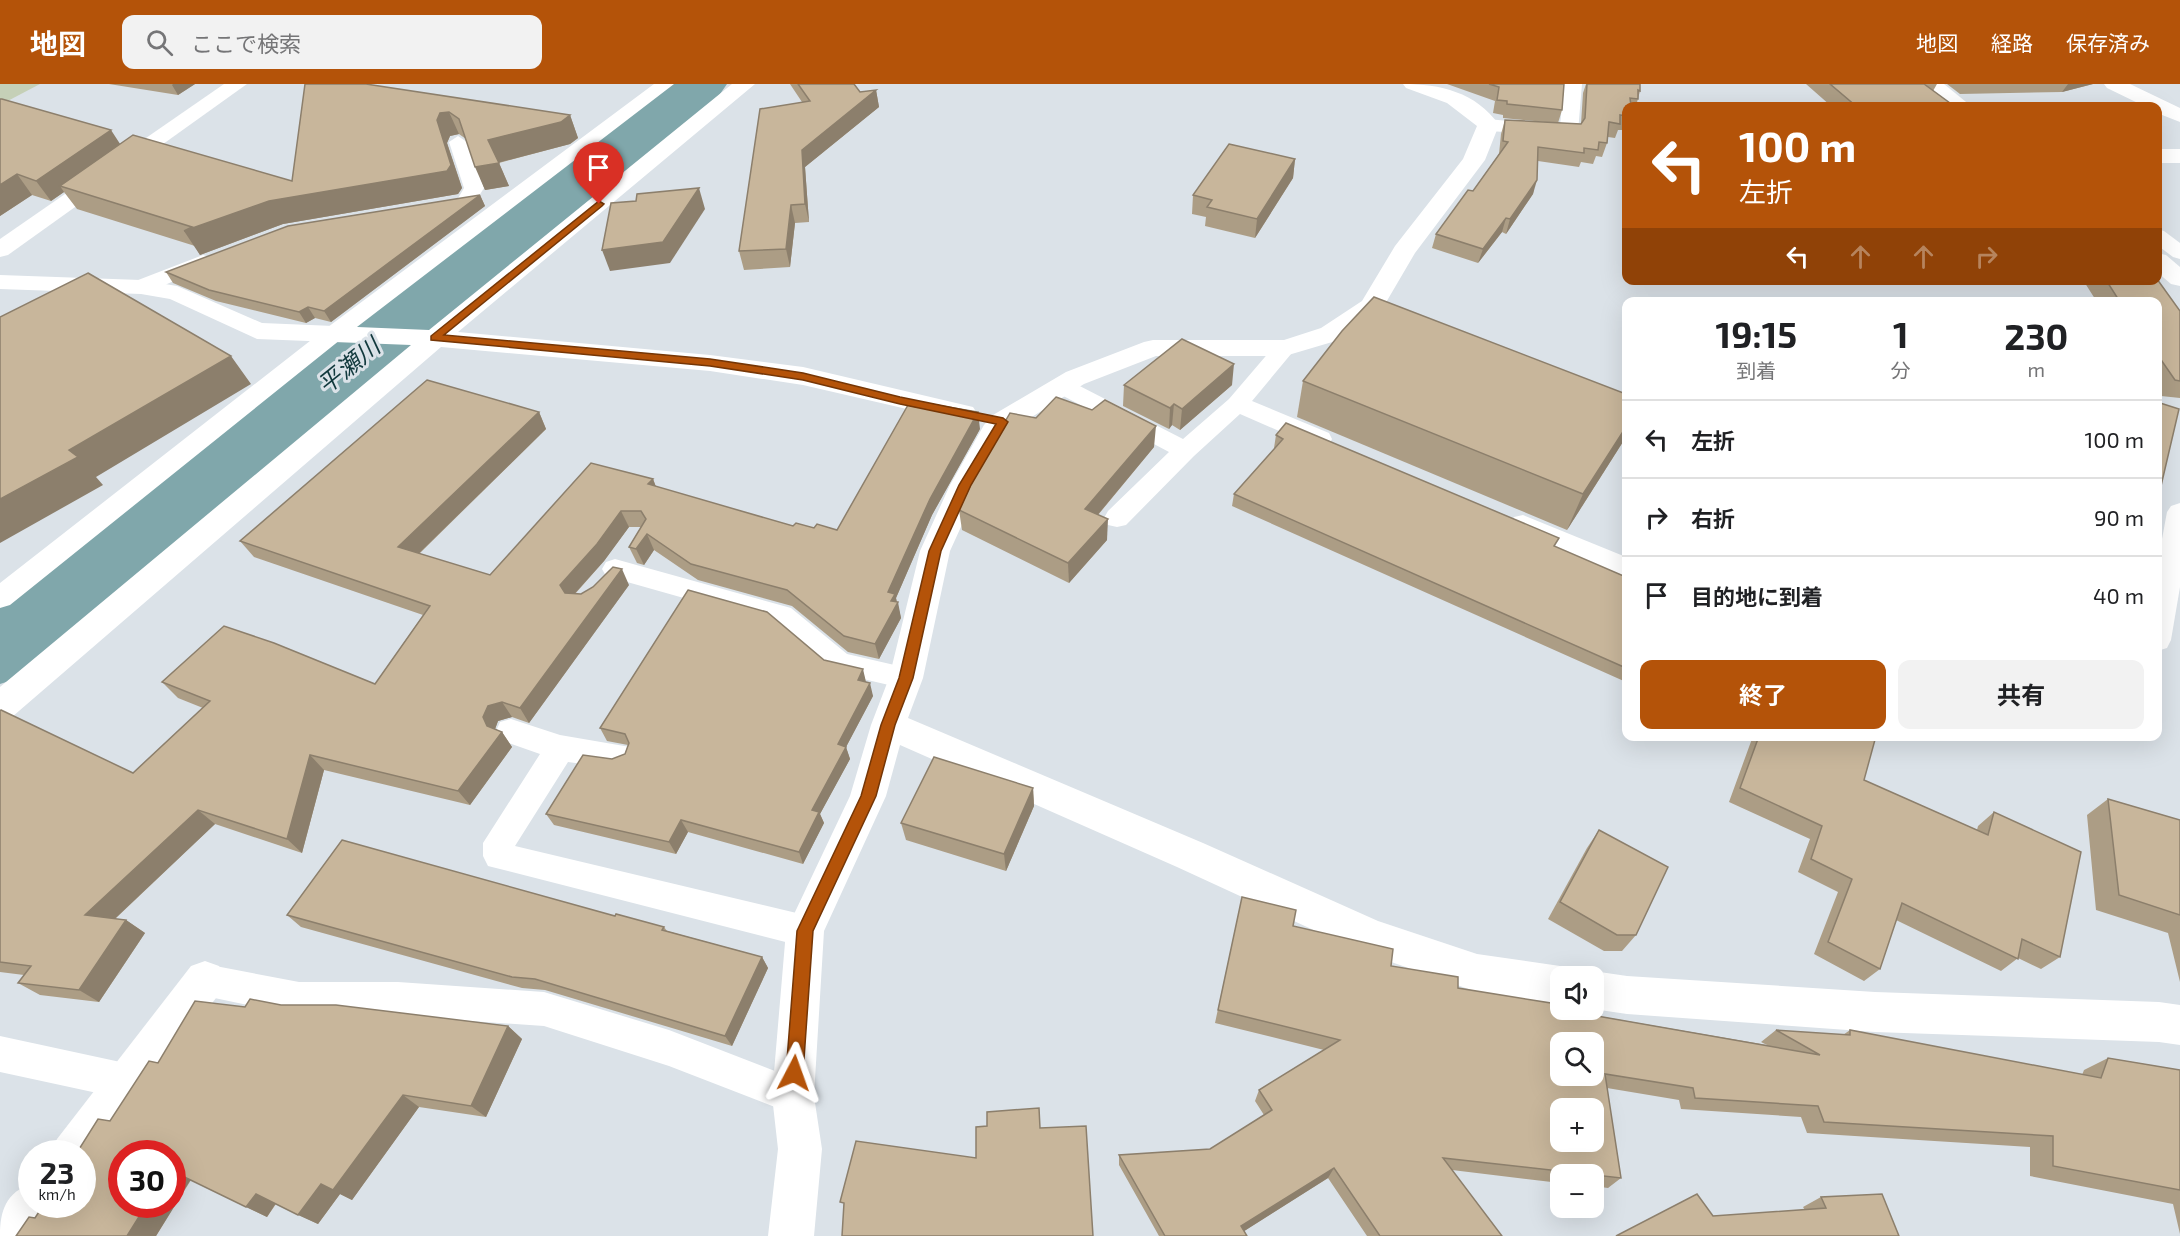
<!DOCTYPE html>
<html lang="ja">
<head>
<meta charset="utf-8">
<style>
  :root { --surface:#fff; --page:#f2f2f2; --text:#202124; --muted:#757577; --line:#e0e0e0; --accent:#b45309 }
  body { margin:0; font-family:"Exo 2","Noto Sans JP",sans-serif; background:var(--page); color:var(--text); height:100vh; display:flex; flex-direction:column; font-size:22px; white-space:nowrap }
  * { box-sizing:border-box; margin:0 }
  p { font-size:20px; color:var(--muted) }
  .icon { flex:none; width:33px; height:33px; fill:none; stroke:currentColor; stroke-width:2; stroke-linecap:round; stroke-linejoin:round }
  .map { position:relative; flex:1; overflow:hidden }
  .panel { position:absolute; left:1622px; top:213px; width:540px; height:444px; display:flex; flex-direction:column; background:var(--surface); border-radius:12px; box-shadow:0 6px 24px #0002 }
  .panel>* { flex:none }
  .hud { position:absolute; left:1622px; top:18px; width:540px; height:183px; border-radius:12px; box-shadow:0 6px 24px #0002; background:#b45309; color:#fff; overflow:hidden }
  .tools { position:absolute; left:1550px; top:882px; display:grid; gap:12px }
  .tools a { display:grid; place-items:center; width:54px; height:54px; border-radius:12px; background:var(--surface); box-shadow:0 6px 24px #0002; font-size:30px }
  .speed { position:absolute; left:18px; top:1056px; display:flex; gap:12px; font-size:30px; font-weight:700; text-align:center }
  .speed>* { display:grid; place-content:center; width:78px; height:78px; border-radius:50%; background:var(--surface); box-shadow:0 6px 24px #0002; line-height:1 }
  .speed small { font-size:15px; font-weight:400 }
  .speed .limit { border:9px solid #d22; background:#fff; color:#111 }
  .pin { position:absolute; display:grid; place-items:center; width:51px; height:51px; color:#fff; margin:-62px -26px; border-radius:50% 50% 50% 0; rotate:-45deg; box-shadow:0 0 6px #0007 }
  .pin .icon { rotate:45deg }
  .me { position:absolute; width:66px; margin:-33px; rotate:4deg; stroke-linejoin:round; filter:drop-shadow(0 0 4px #0008) }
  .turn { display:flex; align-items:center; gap:21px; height:126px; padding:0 18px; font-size:27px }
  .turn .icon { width:78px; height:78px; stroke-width:2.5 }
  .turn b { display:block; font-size:42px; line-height:51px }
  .lanes { display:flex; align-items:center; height:57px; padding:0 18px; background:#0003; justify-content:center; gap:30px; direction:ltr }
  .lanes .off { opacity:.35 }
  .eta { display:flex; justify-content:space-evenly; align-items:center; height:102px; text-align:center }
  .eta b { font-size:36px; font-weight:700; line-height:42px }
  .button { display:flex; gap:12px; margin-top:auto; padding:12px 18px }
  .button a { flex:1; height:69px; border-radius:12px; background:var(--accent); color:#fff; font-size:24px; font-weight:700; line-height:69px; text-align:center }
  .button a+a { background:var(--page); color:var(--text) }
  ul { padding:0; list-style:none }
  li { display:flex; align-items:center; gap:18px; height:78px; padding:0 18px; border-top:2px solid var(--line) }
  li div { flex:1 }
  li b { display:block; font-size:22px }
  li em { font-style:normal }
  header { display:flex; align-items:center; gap:36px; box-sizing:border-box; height:84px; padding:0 30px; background:var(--accent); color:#fff }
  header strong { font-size:28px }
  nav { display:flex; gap:33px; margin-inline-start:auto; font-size:21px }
  .search { width:420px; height:54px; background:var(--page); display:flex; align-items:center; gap:15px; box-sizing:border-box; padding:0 21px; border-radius:12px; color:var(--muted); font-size:22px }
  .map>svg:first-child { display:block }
  .green { fill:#c5d0b7 }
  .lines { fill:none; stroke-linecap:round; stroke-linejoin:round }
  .river { fill:#80a7ab; fill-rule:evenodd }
  .service { fill:#fff; fill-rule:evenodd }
  .minor { fill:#fff; fill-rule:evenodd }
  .tertiary { fill:#fff; fill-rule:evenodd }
  .wall { fill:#ac9d85 }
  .shaded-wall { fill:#8c7f6c }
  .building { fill:#c8b69b; stroke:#8c7f6c; stroke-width:1.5; fill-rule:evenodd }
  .route { fill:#b45309; stroke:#753606; stroke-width:1.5 }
  .labels { text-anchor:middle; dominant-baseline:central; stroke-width:6; stroke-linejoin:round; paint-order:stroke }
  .water-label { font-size:24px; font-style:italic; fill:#12393d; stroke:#dbe2e8 }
</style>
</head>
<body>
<header>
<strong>地図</strong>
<div class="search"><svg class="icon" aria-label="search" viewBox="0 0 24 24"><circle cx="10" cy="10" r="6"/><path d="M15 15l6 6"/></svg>ここで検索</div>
<nav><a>地図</a><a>経路</a><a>保存済み</a></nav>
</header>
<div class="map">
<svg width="2180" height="1152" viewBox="0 0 2180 1152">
  <rect width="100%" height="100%" fill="#dbe2e8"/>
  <polygon class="green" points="0,0 40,0 0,21"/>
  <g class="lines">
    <polygon class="river" points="660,0 727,0 718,13 34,589 0,600 0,511 160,392"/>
    <g class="service">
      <polygon points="654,0 674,0 340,256 10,521 0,524 0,499 324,246"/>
      <polygon points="1564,0 1582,0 1578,48 1576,52 1488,47 1479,41 1488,35 1560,42"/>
      <polygon points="458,52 467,58 484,104 474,120 460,120 457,116 464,104 449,58"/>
      <polygon points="2157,145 2164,147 2180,159 2180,175 2173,173 2157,161"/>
      <polygon points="203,171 210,173 213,177 210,181 149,208 133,208 130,203 133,198"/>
      <polygon points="1285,257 1293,259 1296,264 1252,317 1329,349 1332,355 1329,361 1320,363 1311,361 1240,330 1194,372 1126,441 1117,443 1108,441 1104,434 1108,427 1169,368 1054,307 1050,302 1054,297 1062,294 1070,297 1183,355 1229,315 1277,259"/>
      <polygon points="2180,419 2180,503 2171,556 2167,564 2157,567 2157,482 2167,428 2171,422"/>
      <polygon points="1523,431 1626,473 1626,494 1514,447 1510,440 1514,433"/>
      <polygon points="615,475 791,524 847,570 916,586 920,594 916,602 906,605 829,587 772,539 606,492 602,485 606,478"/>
      <polygon points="511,635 560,651 630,663 634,672 630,681 619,685 568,678 515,762 805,831 817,836 822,847 817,858 805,863 488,782 483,772 483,759 540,670 500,656 496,647 500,638"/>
      <polygon points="205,880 299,898 398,898 544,908 669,946 793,994 806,999 811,1012 806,1025 793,1030 669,982 544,942 398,932 299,932 205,912 193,908 188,896 193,884"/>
      <polygon points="0,952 125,979 138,984 143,997 138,1010 125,1015 0,988"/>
    </g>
    <g class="minor">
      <polygon points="732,0 755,0 458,248 710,271 803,283 973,323 977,329 973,335 963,338 803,301 710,287 441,263 12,633 0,637 0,603 411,261 257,255 170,215 141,210 0,205 0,191 141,196 177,202 262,239 429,246"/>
      <path d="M1403,0C1440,0 1476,8 1499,41L1485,76L1415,169L1381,227L1339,256L1285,272H1156L1084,300L1013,345L1005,353L980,401L950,467L923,594L908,634L1203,759L1378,837L1477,870L1560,882L1574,887L1576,892H1560V920L1477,908L1357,866L1177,783L900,661L886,712L824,847L814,1012L822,1065L814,1152H768L778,1065L772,1012L786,847L850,712L871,641L889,594L920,467L950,401L984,341L993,331L1066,288L1144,258L1153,256H1284L1321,244L1362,217L1395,162L1463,75L1477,42L1447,19L1406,4Z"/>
      <polygon points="1921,0 1944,0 1971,22 1948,22"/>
      <rect x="2157" y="65" width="23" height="14"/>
      <polygon points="2157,169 2166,171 2180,183 2180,202 2171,200 2157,188"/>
      <polygon points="205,877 219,882 225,896 219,910 87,1085 82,1088 82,1070 50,1070 57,1055 191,882"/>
      <polygon points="1593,887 1627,892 1875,908 2159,918 2180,921 2180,961 2159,958 1875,948 1627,930 1593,925 1593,892 1579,892"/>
      <path d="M32,1099V1120H56L38,1152H0C0,1126 6,1109 32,1099Z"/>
    </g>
    <g class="tertiary">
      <polygon points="224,0 247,0 8,171 0,173 0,155"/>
      <polygon points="2104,0 2130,0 2180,24 2180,38 2157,29 2157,22 2144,22 2107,4"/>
    </g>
  </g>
  <g class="wall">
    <polygon points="109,0 195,0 178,11"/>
    <polygon points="305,0 570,31 578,54 570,60 499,79 509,102 485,106 466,55 459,50 450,52 447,59 462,104 458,110 283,140 200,171 195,162 77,125 64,108 51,117 32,111 0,132 0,15 120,60 292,97"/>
    <polygon points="790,0 854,0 860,8 876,6 879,23 805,83 809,138 795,139 790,183 744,186 739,167 802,18"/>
    <polygon points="1447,0 1564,0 1562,26 1558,39 1581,40 1583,9 1586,0 1640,0 1640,7 1636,22 1626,22 1626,39 1623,46 1618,46 1615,54 1608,53 1607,59 1602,73 1596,72 1593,80 1581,78 1579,83 1538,77 1533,110 1506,150 1502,148 1478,179 1432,164 1436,150 1473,107 1499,70 1501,50 1505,36 1546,38 1503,34 1503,31 1493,29 1495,17"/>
    <polygon points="1806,0 1937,0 1933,7 1954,22 1831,22"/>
    <polygon points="1947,0 2093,0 2062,8 1960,10"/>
    <polygon points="1295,75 1293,94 1255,154 1205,142 1206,133 1192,130 1193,111"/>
    <polygon points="480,111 485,122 331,238 315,234 306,239 216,217 173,199 166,188"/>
    <polygon points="2083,196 2157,196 2180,227 2180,314 2161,312 2157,307 2157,218 2097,218"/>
    <polygon points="1303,297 1626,310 1626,353 1567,446 1297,333"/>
    <polygon points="1124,301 1232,301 1180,346 1172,341 1169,345 1123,322"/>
    <polygon points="539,328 546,345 419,470 490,491 653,395 656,403 793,442 837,446 980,345 932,431 896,514 901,534 879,575 848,568 792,522 698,496 654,466 644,481 637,479 629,463 641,443 629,443 604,477 575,510 581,510 629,501 529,639 512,633 498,637 495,645 502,648 512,663 470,721 324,686 302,769 215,740 115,835 126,836 145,849 99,918 40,911 18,899 24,891 0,888 0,627 133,689 203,624 178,614 162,598 375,600 423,531 254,473 240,457"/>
    <polygon points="1276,351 1555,463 1626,493 1626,598 1232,422 1234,410 1275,364 1274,364"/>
    <polygon points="1154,363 1098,431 1107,456 1069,499 962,446 959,426"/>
    <polygon points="824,576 866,598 873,612 846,663 850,675 820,730 824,739 803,780 688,748 676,770 554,741 546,730 612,675 625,670 628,661 607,657 600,644"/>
    <polygon points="1753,652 1876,652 1864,696 1977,746 1978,742 1994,728 2060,873 2041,885 2018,874 2001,887 1896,836 1880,885 1864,897 1814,870 1838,808 1798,788 1810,755 1729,718"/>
    <polygon points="1033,704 1034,722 1006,787 906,756 901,739"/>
    <polygon points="2108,715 2180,736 2180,898 2168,849 2096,826 2087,731"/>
    <polygon points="1599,746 1636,851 1622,867 1604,867 1548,835 1587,764"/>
    <polygon points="1242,813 1293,842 1391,882 1458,904 1557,925 1767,961 1761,958 1776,946 1843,951 1850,946 2082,991 2084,986 2108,974 2180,986 2180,1150 2173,1120 2030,1092 2030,1063 1807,1049 1801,1033 1681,1025 1679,1016 1607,1004 1621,1094 1608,1104 1593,1102 1593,1090 1560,1090 1560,1099 1452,1086 1502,1152 1367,1152 1328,1094 1244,1147 1247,1152 1159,1152 1119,1081 1119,1071 1210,1065 1264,1031 1255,1017 1259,1006 1324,966 1215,939"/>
    <polygon points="287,831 615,832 664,843 667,847 762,873 768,884 732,962 545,906 522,904 301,843"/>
    <polygon points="281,921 508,942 522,955 486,1033 419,1023 352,1116 340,1110 318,1140 276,1120 267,1133 191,1096 156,1152 16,1152 35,1134 110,1037 158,979 245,923"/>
    <polygon points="1821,1113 1899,1152 1713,1132 1805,1126 1803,1123"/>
  </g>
  <g class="shaded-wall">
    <polygon points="173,0 195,0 178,11 172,1"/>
    <polygon points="2068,0 2093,0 2062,8"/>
    <polygon points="876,6 879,23 805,83 809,138 805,120 802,66"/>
    <polygon points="449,28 459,50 450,52 447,59 462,104 458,110 283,140 200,171 184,147 269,117 437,36 440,29"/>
    <polygon points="570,31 578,54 570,60 497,79 488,56"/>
    <polygon points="111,46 124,66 60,102 64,108 51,117 36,97"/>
    <polygon points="1295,75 1293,94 1255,154 1257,135"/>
    <polygon points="499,79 509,102 485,106 475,83"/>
    <polygon points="17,90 32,111 0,132 0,101"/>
    <polygon points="1537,96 1533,110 1506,150 1510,135"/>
    <polygon points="699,104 705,125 670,179 610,187 602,166"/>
    <polygon points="480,111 485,122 331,238 324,227"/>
    <polygon points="791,121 795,139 790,183 786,165"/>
    <polygon points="1506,134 1502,148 1478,179 1483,165"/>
    <polygon points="308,223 315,234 306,239 299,228"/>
    <polygon points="231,272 251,300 96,393 103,401 0,459 0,415 69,366"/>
    <polygon points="1234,280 1232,301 1180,346 1182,325"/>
    <polygon points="1174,320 1172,341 1169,345 1170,324"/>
    <polygon points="539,328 546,345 409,479 398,463"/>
    <polygon points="978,328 980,345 932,431 896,514 897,520 898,518 901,534 879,575 875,560 888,508 930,415"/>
    <polygon points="1156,342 1154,363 1085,446 1085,425"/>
    <polygon points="1626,343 1626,353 1567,446 1583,410"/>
    <polygon points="653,395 659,411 648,400"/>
    <polygon points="621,427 629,443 604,477 568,517 560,501"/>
    <polygon points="1108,435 1107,456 1069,499 1068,479"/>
    <polygon points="647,450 654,466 644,481 636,465"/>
    <polygon points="622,485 629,501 529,639 520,624"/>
    <polygon points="863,585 866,598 858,596"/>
    <polygon points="870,599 873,612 846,663 850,675 820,730 824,739 803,780 799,768 812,726 838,660"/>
    <polygon points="502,618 512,633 498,637 494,648 502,648 512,663 470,721 458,707 487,642 483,633 488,622"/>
    <polygon points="310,671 324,686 302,769 287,755"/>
    <polygon points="1033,704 1034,722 1006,787 1004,770"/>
    <polygon points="198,726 215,740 105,844 85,831"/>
    <polygon points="681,736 688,748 676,770 669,758"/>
    <polygon points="126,836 145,849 99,918 79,906"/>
    <polygon points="762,873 768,884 732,962 725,952"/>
    <polygon points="508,942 522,955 486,1033 471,1022"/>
    <polygon points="403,1011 419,1023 352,1116 340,1110 318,1140 298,1131 321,1100"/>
    <polygon points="1334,1084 1328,1094 1238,1151 1241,1142"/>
    <polygon points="172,1087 191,1095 156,1152 127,1152 147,1120 172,1120"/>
    <polygon points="256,1110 276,1119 267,1133 246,1123"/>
  </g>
  <g class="building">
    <polygon points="305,0 366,0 570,31 561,38 488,56 499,79 475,83 459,35 449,28 440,29 437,36 451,81 447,87 269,117 184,147 192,143 60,102 133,51 292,97"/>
    <polygon points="798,0 854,0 860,8 876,6 802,66 805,120 791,121 786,165 739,167 760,25 810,17"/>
    <polygon points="1489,0 1564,0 1562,26 1507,20 1507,17 1497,16 1499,3"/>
    <polygon points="1587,0 1640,0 1640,7 1638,6 1638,15 1630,14 1631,22 1626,22 1626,32 1620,31 1620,40 1609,38 1607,59 1599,58 1598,66 1584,64 1584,69 1538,63 1537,96 1510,135 1506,134 1483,165 1436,150 1468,106 1473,107 1508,58 1503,57 1505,36 1581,40 1585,34"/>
    <polygon points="1830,0 1924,0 1954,22 1856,22"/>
    <polygon points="0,15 2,15 111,46 36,97 17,90 0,101"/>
    <polygon points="1229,60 1295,75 1257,135 1207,123 1212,116 1193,111"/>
    <polygon points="699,104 663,158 602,166 611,119 636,117 637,110"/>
    <polygon points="480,111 324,227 308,223 299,228 209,206 166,188 288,142"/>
    <polygon points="88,189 231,272 69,366 78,373 0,415 0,233"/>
    <polygon points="2157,195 2180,227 2180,297 2175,296 2157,270 2157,218 2120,218 2106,196 2157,196"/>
    <polygon points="1374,213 1626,310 1626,343 1583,410 1303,297 1342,247"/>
    <polygon points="1182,255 1234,280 1182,325 1174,320 1170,324 1124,301"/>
    <polygon points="427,296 539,328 398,463 490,491 591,379 653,395 648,400 793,442 796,439 814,444 817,440 837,446 908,321 916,323 919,318 978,328 930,415 888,508 895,510 891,517 898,518 875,560 844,552 787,506 691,480 647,450 636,465 629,463 646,435 641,427 621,427 597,460 560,501 565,509 581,510 593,503 613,483 622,485 520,624 502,618 488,622 483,633 487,642 502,648 458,707 310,671 287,755 198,726 85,831 126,836 79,906 18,899 31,882 0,878 0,627 1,626 133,689 210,617 162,598 224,542 274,559 375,600 430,522 240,457"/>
    <polygon points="1056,313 1092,326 1105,316 1156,342 1085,425 1108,435 1068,479 959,426 980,381 1010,329 1036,334"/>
    <polygon points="2157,318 2179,325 2157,419"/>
    <polygon points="1286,339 1559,454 1554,462 1626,493 1626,584 1234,410 1283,355 1276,351"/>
    <polygon points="688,506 767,528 824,576 863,585 858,596 870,599 838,660 846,663 812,726 819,728 799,768 681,736 669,758 546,730 583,671 612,675 625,670 629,659 625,650 600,644"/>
    <polygon points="1759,652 1876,652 1864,696 1988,751 1994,728 2081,768 2060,873 2022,855 2018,875 1902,819 1880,885 1828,858 1852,795 1811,775 1822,742 1740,704"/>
    <polygon points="934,673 1033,704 1004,770 901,739"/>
    <polygon points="2108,715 2180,736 2180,831 2119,811"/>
    <polygon points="1599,746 1668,783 1636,851 1617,851 1560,818"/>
    <polygon points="342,756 615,832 616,830 664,843 662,846 762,873 725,952 535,895 512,893 287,831"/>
    <path d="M1242,813L1296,826L1293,842L1393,865L1391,882L1458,893V904L1557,920V925L1820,971L1776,946L1850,951V946L2101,994L2108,974L2180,986V1106L2053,1082V1052L1824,1038L1818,1022L1695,1014L1693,1004L1605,990L1621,1094L1443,1074L1502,1152H1380L1334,1084L1241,1142L1247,1152H1165L1119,1071L1210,1065L1272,1026L1259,1006L1340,956L1218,926ZM1560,958H1593V992H1560ZM1560,1024H1593V1058H1560Z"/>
    <polygon points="250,915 281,921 336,921 508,942 471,1022 403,1011 333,1106 321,1100 298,1131 256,1110 246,1123 172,1087 172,1070 122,1070 122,1120 147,1120 127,1152 16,1152 29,1133 35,1134 44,1120 82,1120 82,1070 76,1070 98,1035 110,1037 149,977 158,979 195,917 245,923"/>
    <polygon points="1039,1024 1040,1044 1086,1042 1093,1152 842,1152 844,1119 840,1118 856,1057 976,1074 976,1043 987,1042 987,1028"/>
    <polygon points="1697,1110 1713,1132 1826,1124 1821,1113 1882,1110 1899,1152 1616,1152"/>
  </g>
  <polygon class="route" points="599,117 604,120 602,122 444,251 710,275 803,289 900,313 1003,334 1008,338 971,401 941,467 913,594 895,641 876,712 813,847 803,989 800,995 794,997 788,995 786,989 797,847 861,712 881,641 899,594 929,467 959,401 996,340 900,320 803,296 710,282 431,256 431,252"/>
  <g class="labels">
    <g class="water-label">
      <text transform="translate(348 281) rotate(-39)">平瀬川</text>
    </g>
  </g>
</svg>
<div class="tools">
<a><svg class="icon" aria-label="sound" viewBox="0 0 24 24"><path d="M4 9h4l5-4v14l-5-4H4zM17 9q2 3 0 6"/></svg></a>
<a><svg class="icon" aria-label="search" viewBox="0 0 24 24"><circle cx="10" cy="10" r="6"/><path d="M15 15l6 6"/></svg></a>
<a>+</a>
<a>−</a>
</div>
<div class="speed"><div>23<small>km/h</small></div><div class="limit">30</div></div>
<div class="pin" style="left:599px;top:120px;background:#d93025"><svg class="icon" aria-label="arrive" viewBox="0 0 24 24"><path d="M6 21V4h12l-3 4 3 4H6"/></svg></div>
<svg class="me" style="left:794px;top:989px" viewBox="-20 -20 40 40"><path d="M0-17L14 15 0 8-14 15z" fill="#b45309" stroke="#fff" stroke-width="4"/></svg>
<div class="hud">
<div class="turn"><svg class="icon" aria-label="left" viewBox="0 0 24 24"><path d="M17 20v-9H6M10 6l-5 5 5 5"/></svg><div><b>100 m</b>左折</div></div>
<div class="lanes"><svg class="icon" aria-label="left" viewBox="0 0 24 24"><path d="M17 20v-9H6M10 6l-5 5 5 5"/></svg><svg class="icon off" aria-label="ahead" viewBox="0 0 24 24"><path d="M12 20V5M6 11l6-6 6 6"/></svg><svg class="icon off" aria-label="ahead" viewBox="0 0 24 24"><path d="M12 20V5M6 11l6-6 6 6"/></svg><svg class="icon off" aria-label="right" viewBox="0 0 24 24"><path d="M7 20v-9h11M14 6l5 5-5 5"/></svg></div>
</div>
<section class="panel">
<div class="eta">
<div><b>19:15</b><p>到着</p></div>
<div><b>1</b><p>分</p></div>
<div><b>230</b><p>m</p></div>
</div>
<ul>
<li><svg class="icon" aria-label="left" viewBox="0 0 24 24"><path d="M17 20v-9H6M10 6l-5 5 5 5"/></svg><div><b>左折</b></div><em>100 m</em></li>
<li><svg class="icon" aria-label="right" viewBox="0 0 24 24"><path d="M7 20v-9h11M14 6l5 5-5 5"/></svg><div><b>右折</b></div><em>90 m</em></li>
<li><svg class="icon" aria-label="arrive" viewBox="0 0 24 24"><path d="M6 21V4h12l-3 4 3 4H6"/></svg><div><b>目的地に到着</b></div><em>40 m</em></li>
</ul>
<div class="button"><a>終了</a><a>共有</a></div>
</section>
</div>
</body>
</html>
